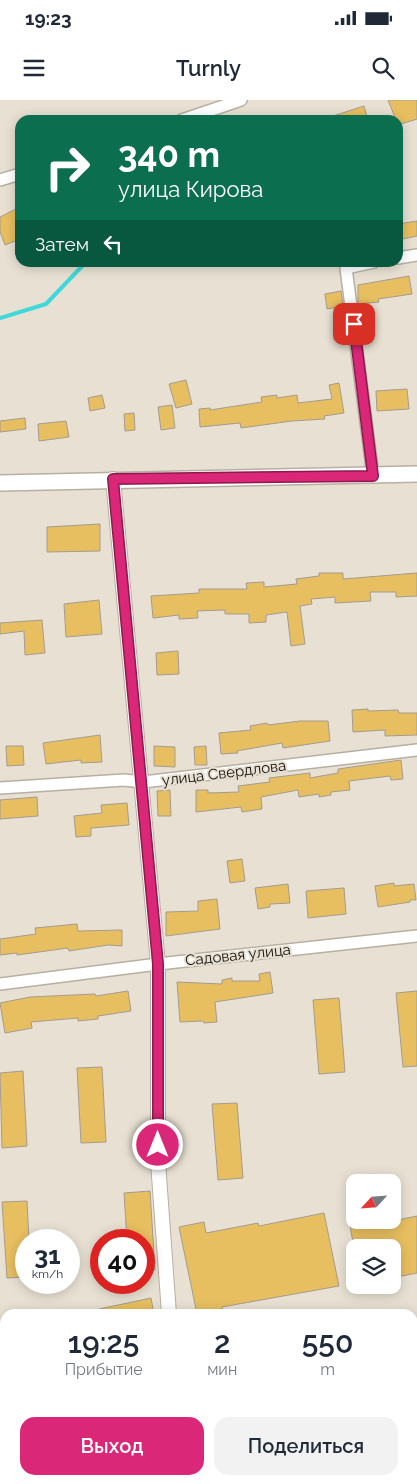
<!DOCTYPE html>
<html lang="ru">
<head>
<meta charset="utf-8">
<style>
  :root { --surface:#fff; --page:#f2f2f3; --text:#1f2937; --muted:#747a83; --accent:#db2777 }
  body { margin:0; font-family:Raleway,sans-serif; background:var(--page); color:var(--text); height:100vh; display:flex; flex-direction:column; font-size:19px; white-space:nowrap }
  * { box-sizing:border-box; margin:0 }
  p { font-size:16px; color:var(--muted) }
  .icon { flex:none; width:28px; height:28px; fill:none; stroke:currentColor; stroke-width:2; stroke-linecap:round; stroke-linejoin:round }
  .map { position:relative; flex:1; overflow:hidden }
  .sheet { position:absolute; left:0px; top:1209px; width:418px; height:176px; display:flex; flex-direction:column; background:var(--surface); border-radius:15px 15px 0 0; box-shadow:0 2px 12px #0003 }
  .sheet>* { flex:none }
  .top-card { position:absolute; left:15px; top:15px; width:388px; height:152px; border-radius:15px; box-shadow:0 2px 12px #0003; background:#0b6e4f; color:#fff; overflow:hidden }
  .needle { width:32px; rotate:244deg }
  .controls { position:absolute; left:346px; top:1074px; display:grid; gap:10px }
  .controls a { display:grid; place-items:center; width:55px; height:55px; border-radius:10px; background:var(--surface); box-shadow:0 2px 12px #0003; font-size:25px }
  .speed { position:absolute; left:15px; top:1129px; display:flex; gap:10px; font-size:25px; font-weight:700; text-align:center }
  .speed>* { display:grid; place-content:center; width:65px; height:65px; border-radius:50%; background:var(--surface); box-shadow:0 2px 12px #0003; line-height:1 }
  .speed small { font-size:12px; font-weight:400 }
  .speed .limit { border:8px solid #d22; background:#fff; color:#111 }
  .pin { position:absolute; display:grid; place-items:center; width:42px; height:42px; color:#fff; margin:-21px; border-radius:10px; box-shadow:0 2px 8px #0006 }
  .me { position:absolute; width:55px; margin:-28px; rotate:0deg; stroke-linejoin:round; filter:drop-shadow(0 0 4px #0008) }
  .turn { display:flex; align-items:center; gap:18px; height:105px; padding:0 20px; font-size:22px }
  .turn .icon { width:65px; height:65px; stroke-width:2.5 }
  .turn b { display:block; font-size:35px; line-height:42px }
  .then { display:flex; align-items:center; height:48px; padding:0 20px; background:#0003; gap:10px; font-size:19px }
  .eta { display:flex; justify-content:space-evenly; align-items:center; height:85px; text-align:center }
  .eta b { font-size:30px; font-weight:600; line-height:35px }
  .button { display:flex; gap:10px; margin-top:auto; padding:10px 20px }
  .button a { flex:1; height:58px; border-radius:15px; background:var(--accent); color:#fff; font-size:20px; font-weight:600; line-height:58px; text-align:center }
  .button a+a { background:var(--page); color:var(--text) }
  .status { display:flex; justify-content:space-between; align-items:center; height:35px; padding:0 25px; background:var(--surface); direction:ltr }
  .status svg { height:14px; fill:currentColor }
  header { display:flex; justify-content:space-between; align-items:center; height:65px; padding:0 20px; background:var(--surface); font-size:22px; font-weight:600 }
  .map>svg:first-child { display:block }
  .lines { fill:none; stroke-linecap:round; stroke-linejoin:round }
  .stream { stroke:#41d8db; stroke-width:4 }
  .building { fill:#e8bf60; stroke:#a39c8f }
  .minor-casing { stroke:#b7b0a2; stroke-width:14 }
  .tertiary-casing { stroke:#b7b0a2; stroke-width:16 }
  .secondary-casing { stroke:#b7b0a2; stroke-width:18 }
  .minor { stroke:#fff; stroke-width:11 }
  .tertiary { stroke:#fff; stroke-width:14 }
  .secondary { stroke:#fff; stroke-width:15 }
  .route-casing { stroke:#8e194d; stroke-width:12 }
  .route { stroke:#db2777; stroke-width:9 }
  .labels { text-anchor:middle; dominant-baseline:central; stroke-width:4; stroke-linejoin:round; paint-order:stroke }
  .street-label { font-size:15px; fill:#120f0b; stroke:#e8e1d3 }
</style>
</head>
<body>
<div class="status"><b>19:23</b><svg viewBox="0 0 49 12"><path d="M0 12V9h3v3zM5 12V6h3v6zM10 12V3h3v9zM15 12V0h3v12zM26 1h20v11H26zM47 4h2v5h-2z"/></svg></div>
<header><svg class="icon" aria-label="menu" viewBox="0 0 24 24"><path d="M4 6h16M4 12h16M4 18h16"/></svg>Turnly<svg class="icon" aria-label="search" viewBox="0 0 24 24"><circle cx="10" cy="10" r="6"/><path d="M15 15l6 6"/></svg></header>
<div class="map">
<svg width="417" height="1384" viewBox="0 0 417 1384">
  <rect width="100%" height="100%" fill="#e8e1d3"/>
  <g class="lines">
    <polyline class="stream" points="0,218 46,204 86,162"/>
  </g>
  <g class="building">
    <polygon points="388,0 417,0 417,19 398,25"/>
    <polygon points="364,6 368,20 328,20 327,18"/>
    <polygon points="16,109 20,120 20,139 5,145 0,132 0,117"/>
    <polygon points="417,121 417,136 398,140 398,124"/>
    <polygon points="409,176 412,194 378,199 379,202 358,204 358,185"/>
    <polygon points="341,191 343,206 327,209 325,194"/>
    <polygon points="186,280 192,304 176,308 169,284"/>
    <polygon points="339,283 344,313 324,316 325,319 292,321 241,328 240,323 200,327 199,309 210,308 210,310 262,302 261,297 277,295 277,298 297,295 298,303 332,299 329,285"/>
    <polygon points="407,289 409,309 377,311 376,291"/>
    <polygon points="102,295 105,308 90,311 88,298"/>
    <polygon points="172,305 175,328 161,330 158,307"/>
    <polygon points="134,313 135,330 125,331 124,314"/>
    <polygon points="25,318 26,329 0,332 0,321"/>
    <polygon points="66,321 69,337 39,341 38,324"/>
    <polygon points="100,424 100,451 47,452 47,427"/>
    <polygon points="319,473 343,473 343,479 417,473 417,496 396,497 396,492 370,492 371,501 335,503 335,497 311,499 312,504 300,506 305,544 291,546 287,512 266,515 266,522 249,523 249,514 225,514 225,510 197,511 198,518 179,519 179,515 153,518 151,496 199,493 199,489 247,489 246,483 264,482 264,487 297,484 296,479 319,476"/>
    <polygon points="99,500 102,534 66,537 64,504"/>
    <polygon points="42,520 45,553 25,555 24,531 0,534 0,523"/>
    <polygon points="178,551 179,574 157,575 156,553"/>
    <polygon points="368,609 368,611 398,610 399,613 417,613 417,635 385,636 385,630 353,632 352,610"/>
    <polygon points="300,621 328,621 330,641 283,648 282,643 237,651 238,653 221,654 219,633 251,630 250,626 267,623 268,625"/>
    <polygon points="100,635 102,662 81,663 81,660 46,664 43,643"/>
    <polygon points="6,646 23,646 24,665 7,666"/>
    <polygon points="154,646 175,647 175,667 154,666"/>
    <polygon points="206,646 207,665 195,665 194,647"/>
    <polygon points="401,660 403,679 391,680 390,676 349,681 350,690 331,692 331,695 319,697 319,694 299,697 298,690 261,697 262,709 242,712 241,707 196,712 196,690 208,690 208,693 239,692 238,686 270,682 269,678 310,673 310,678 338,673 338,669"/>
    <polygon points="170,690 171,716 158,716 157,691"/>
    <polygon points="37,697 38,716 0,719 0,700"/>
    <polygon points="127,703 129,725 91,728 91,736 76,737 74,716 102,713 101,705"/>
    <polygon points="242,759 245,781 230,783 227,761"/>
    <polygon points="394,783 394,786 414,784 416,800 410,800 410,802 378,807 375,786"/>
    <polygon points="288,784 290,803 270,804 270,807 258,809 255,788"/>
    <polygon points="344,788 346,814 308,818 306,791"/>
    <polygon points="217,799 220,829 166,836 166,812 198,811 198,801"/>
    <polygon points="77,824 78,831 122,830 122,846 108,845 69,851 68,848 17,855 17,853 0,855 0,839 36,834 35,828"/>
    <polygon points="270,872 273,893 215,902 217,922 204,923 203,921 180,922 177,882 222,884 222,880 232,878 232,881 260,881 259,874"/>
    <polygon points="128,891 131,911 98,916 98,919 78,921 78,918 31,922 32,928 5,933 0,903 30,897 95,894 96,896"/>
    <polygon points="417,891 417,966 403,967 396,893"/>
    <polygon points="339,898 345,972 319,974 313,900"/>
    <polygon points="102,967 106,1042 81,1043 77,968"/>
    <polygon points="23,971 27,1046 2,1048 0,973"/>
    <polygon points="237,1003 243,1078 218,1080 212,1004"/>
    <polygon points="150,1091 155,1170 144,1170 144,1140 127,1140 124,1093"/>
    <polygon points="27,1101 29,1140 26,1140 26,1177 7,1178 2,1102"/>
    <polygon points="324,1113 339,1186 222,1207 223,1214 197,1214 179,1127 204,1122 206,1133 258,1123 259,1126"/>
    <polygon points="417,1116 417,1173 392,1178 392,1148 354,1148 349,1120 387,1120 388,1122"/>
    <polygon points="151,1198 154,1214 100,1214 99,1209"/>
  </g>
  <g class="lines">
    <defs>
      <g id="minor">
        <polyline points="182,20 241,0"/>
        <polyline points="0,80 20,74"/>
        <polyline points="398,158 417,155"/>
        <polyline points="373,376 346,168 374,162"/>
        <polyline points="0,688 124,680 143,682 417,650"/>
        <polyline points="0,884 158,864 417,836"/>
      </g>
      <g id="tertiary">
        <polyline points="113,379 158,864 158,1062 169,1214"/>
        <polyline points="412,1229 417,1228"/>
        <polyline points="0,1304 5,1303"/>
        <polyline points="204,1380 205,1384"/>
      </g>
      <polyline id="secondary" points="0,383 417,374"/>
    </defs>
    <use href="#minor" class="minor-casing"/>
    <use href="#tertiary" class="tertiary-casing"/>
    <use href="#secondary" class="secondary-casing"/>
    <use href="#minor" class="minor"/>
    <use href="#tertiary" class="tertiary"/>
    <use href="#secondary" class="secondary"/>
  </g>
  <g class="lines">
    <defs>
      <polyline id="route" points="158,1045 158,864 113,379 373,376 354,224"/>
    </defs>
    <use href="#route" class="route-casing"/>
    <use href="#route" class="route"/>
  </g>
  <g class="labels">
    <g class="street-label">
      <text transform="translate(224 673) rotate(-7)">улица Свердлова</text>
      <text transform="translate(238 855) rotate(-6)">Садовая улица</text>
    </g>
  </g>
</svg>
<div class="controls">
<a><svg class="needle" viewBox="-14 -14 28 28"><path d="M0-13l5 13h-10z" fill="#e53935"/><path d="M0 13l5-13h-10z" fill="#747a83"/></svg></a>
<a><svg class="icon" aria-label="layers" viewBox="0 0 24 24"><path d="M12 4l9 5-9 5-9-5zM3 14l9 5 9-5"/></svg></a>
</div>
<div class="speed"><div>31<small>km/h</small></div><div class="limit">40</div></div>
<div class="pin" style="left:354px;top:224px;background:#d93025"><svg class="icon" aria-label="arrive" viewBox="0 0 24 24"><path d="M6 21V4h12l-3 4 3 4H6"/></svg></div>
<svg class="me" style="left:158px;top:1045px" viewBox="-20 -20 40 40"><circle r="17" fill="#db2777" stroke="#fff" stroke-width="3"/><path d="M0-11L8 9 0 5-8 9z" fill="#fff"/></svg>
<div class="top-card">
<div class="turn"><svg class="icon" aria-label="right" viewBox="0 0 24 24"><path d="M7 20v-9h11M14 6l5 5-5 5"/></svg><div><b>340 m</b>улица Кирова</div></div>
<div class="then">Затем<svg class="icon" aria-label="left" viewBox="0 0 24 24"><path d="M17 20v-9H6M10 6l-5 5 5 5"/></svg></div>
</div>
<section class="sheet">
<div class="eta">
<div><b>19:25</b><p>Прибытие</p></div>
<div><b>2</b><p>мин</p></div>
<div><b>550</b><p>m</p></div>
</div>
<div class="button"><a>Выход</a><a>Поделиться</a></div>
</section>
</div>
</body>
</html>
